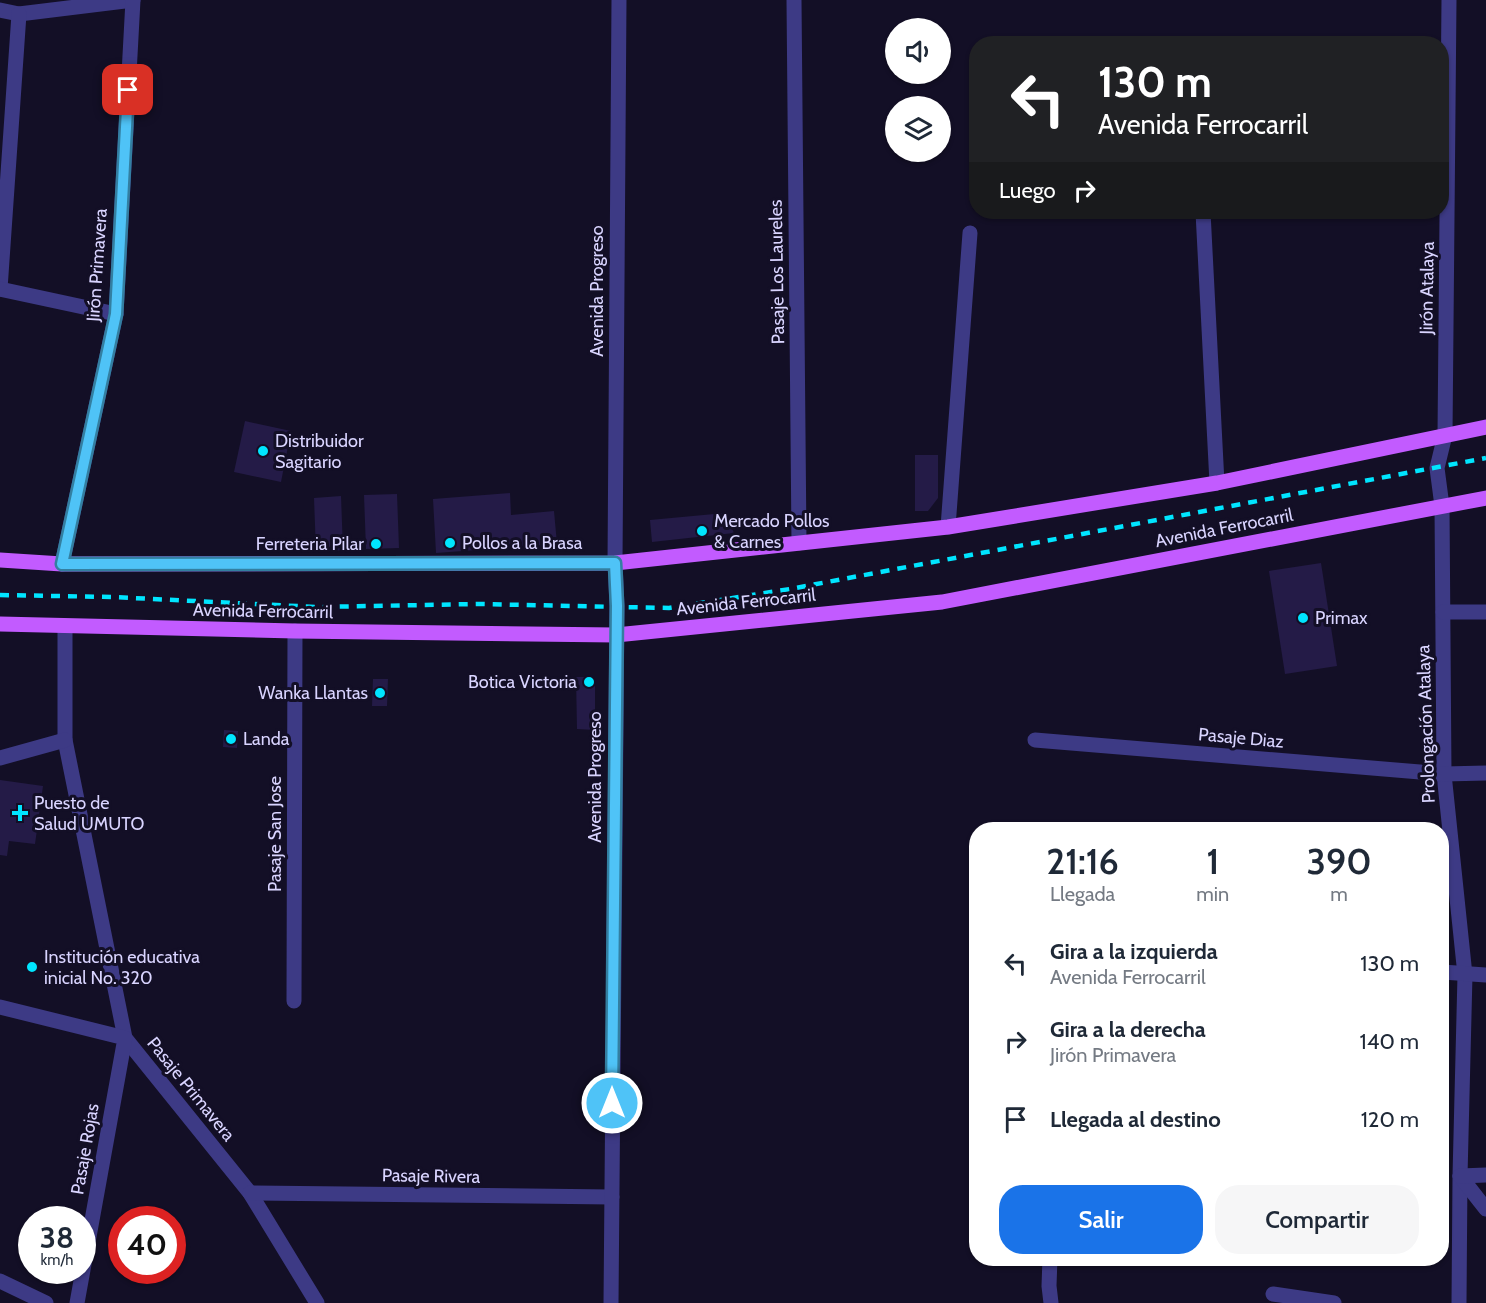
<!DOCTYPE html>
<html lang="es">
<head>
<meta charset="utf-8">
<style>
  :root { --surface:#fff; --page:#f6f6f7; --text:#1f2937; --muted:#747a83; --accent:#1a73e8 }
  body { margin:0; font-family:Cabin,sans-serif; background:var(--page); color:var(--text); height:100vh; display:flex; flex-direction:column; font-size:22px; white-space:nowrap }
  * { box-sizing:border-box; margin:0 }
  p { font-size:20px; color:var(--muted) }
  .icon { flex:none; width:33px; height:33px; fill:none; stroke:currentColor; stroke-width:2; stroke-linecap:round; stroke-linejoin:round }
  .map { position:relative; flex:1; overflow:hidden }
  .side { position:absolute; left:969px; top:822px; width:480px; height:444px; display:flex; flex-direction:column; background:var(--surface); border-radius:24px; box-shadow:0 2px 4px #0004 }
  .side>* { flex:none }
  .hud { position:absolute; left:969px; top:36px; width:480px; height:183px; border-radius:24px; box-shadow:0 2px 4px #0004; background:#202124; color:#fff; overflow:hidden }
  .tools { position:absolute; left:885px; top:18px; display:grid; gap:12px }
  .tools a { display:grid; place-items:center; width:66px; height:66px; border-radius:50%; background:var(--surface); box-shadow:0 2px 4px #0004; font-size:30px }
  .speed { position:absolute; left:18px; top:1206px; display:flex; gap:12px; font-size:30px; font-weight:700; text-align:center }
  .speed>* { display:grid; place-content:center; width:78px; height:78px; border-radius:50%; background:var(--surface); box-shadow:0 2px 4px #0004; line-height:1 }
  .speed small { font-size:15px; font-weight:400 }
  .speed .limit { border:9px solid #d22; background:#fff; color:#111 }
  .pin { position:absolute; display:grid; place-items:center; width:51px; height:51px; color:#fff; margin:-26px; border-radius:12px; box-shadow:0 3px 9px #0006 }
  .me { position:absolute; width:66px; margin:-33px; rotate:0deg; stroke-linejoin:round; filter:drop-shadow(0 0 4px #0008) }
  .turn { display:flex; align-items:center; gap:21px; height:126px; padding:0 30px; font-size:27px }
  .turn .icon { width:78px; height:78px; stroke-width:2.5 }
  .turn b { display:block; font-size:42px; line-height:51px }
  .then { display:flex; align-items:center; height:57px; padding:0 30px; background:#0003; gap:12px; font-size:22px }
  .eta { display:flex; justify-content:space-evenly; align-items:center; height:102px; text-align:center }
  .eta b { font-size:36px; font-weight:600; line-height:42px }
  .action { display:flex; gap:12px; margin-top:auto; padding:12px 30px }
  .action a { flex:1; height:69px; border-radius:24px; background:var(--accent); color:#fff; font-size:24px; font-weight:600; line-height:69px; text-align:center }
  .action a+a { background:var(--page); color:var(--text) }
  ul { padding:0; list-style:none }
  li { display:flex; align-items:center; gap:18px; height:78px; padding:0 30px }
  li div { flex:1 }
  li b { display:block; font-size:22px }
  li em { font-style:normal }
  .map>svg:first-child { display:block }
  .building { fill:#241b47 }
  .lines { fill:none; stroke-linecap:round; stroke-linejoin:round }
  .service { stroke:#3d3a85; stroke-width:15 }
  .minor { stroke:#3d3a85; stroke-width:15 }
  .tertiary { stroke:#3d3a85; stroke-width:15 }
  .primary { stroke:#c25bff; stroke-width:15 }
  .rail { stroke:#00e5ff; stroke-width:4.5; stroke-dasharray:9 8; stroke-linecap:butt }
  .route-casing { stroke:#337fa1; stroke-width:15 }
  .route { stroke:#4fc3f7; stroke-width:10 }
  .poi-dot { fill:#00e5ff; stroke:#130f26; stroke-width:2 }
  .labels { text-anchor:middle; dominant-baseline:central; stroke-width:6; stroke-linejoin:round; paint-order:stroke }
  .street-label { font-size:18px; fill:#d9d4ff; stroke:#130f26 }
  .poi-label { font-size:18px; fill:#d9d4ff; stroke:#130f26; text-anchor:start }
</style>
</head>
<body>
<div class="map">
<svg width="1486" height="1303" viewBox="0 0 1486 1303">
  <rect width="100%" height="100%" fill="#130f26"/>
  <g class="building">
    <polygon points="245,421 291,431 281,482 234,472"/>
    <polygon points="915,455 938,455 938,498 928,511 915,511"/>
    <polygon points="510,493 511,515 554,511 557,544 436,553 433,499"/>
    <polygon points="397,494 399,548 366,549 364,495"/>
    <polygon points="341,496 343,550 316,552 314,498"/>
    <polygon points="725,513 734,533 652,542 650,520"/>
    <polygon points="1321,563 1337,666 1285,674 1269,571"/>
    <polygon points="576,677 586,677 595,682 595,730 577,729"/>
    <polygon points="373,679 388,679 387,706 372,706"/>
    <polygon points="224,730 238,731 237,748 223,747"/>
    <polygon points="0,780 43,786 35,844 9,841 7,856 0,855"/>
  </g>
  <g class="lines">
    <polyline class="service" points="948,527 970,233"/>
    <g class="minor">
      <polyline points="794,0 799,543"/>
      <polyline points="1449,0 1445,435 1437,468 1442,506 1444,774 1465,975 1460,1176 1459,1303"/>
      <polyline points="0,10 19,14 133,0"/>
      <polyline points="1203,212 1217,483"/>
      <polyline points="0,289 19,14"/>
      <polyline points="0,289 116,314"/>
      <polyline points="615,563 619,0"/>
      <polyline points="62,564 116,314 133,0"/>
      <polyline points="1443,612 1486,612"/>
      <polyline points="65,626 65,740 125,1038 250,1193 317,1303"/>
      <polyline points="1035,740 1444,774 1486,773"/>
      <polyline points="0,758 65,740"/>
      <polyline points="1442,972 1486,975"/>
      <polyline points="294,1001 295,631"/>
      <polyline points="0,1007 125,1038 77,1303"/>
      <polyline points="1460,1176 1486,1209"/>
      <polyline points="1460,1176 1486,1175"/>
      <polyline points="250,1193 612,1197"/>
      <polyline points="1050,1258 1049,1286 1051,1303"/>
      <polyline points="0,1281 46,1303"/>
      <polyline points="1273,1294 1334,1303"/>
    </g>
    <polyline class="tertiary" points="611,1303 617,606 615,563"/>
    <g class="primary">
      <polyline points="0,560 62,564 615,563 948,527 1217,483 1486,427"/>
      <polyline points="0,624 295,631 616,635 942,602 1486,498"/>
    </g>
    <polyline class="rail" points="0,595 112,597 316,607 479,604 669,608 790,589 1486,458"/>
  </g>
  <g class="lines">
    <defs>
      <polyline id="route" points="128,90 116,314 62,564 615,563 617,606 612,1103"/>
    </defs>
    <use href="#route" class="route-casing"/>
    <use href="#route" class="route"/>
  </g>
  <g class="poi-dot">
    <circle cx="263" cy="451" r="6"/>
    <circle cx="702" cy="531" r="6"/>
    <circle cx="450" cy="543" r="6"/>
    <circle cx="376" cy="544" r="6"/>
    <circle cx="1303" cy="618" r="6"/>
    <circle cx="589" cy="682" r="6"/>
    <circle cx="380" cy="693" r="6"/>
    <circle cx="231" cy="739" r="6"/>
    <path d="M17 804h6v6h6v6h-6v6h-6v-6h-6v-6h6z"/>
    <circle cx="32" cy="967" r="6"/>
  </g>
  <g class="labels">
    <g class="street-label">
      <text transform="translate(97 265) rotate(-86)">Jirón Primavera</text>
      <text transform="translate(777 272) rotate(-91)">Pasaje Los Laureles</text>
      <text transform="translate(1427 288) rotate(-89)">Jirón Atalaya</text>
      <text transform="translate(597 291) rotate(-90)">Avenida Progreso</text>
      <text transform="translate(1224 528) rotate(-11)">Avenida Ferrocarril</text>
      <text transform="translate(746 602) rotate(-6)">Avenida Ferrocarril</text>
      <text transform="translate(263 611) rotate(1)">Avenida Ferrocarril</text>
      <text transform="translate(1426 724) rotate(-92)">Prolongación Atalaya</text>
      <text transform="translate(1241 738) rotate(5)">Pasaje Diaz</text>
      <text transform="translate(595 777) rotate(-90)">Avenida Progreso</text>
      <text transform="translate(275 834) rotate(-90)">Pasaje San Jose</text>
      <text transform="translate(191 1089) rotate(51)">Pasaje Primavera</text>
      <text transform="translate(85 1149) rotate(-80)">Pasaje Rojas</text>
      <text transform="translate(431 1176) rotate(1)">Pasaje Rivera</text>
    </g>
    <g class="poi-label">
      <text x="275" y="441">Distribuidor<tspan x="275" dy="21">Sagitario</tspan></text>
      <text x="714" y="521">Mercado Pollos<tspan x="714" dy="21">&amp; Carnes</tspan></text>
      <text x="462" y="543">Pollos a la Brasa</text>
      <text x="364" y="544" text-anchor="end">Ferreteria Pilar</text>
      <text x="1315" y="618">Primax</text>
      <text x="577" y="682" text-anchor="end">Botica Victoria</text>
      <text x="368" y="693" text-anchor="end">Wanka Llantas</text>
      <text x="243" y="739">Landa</text>
      <text x="34" y="803">Puesto de<tspan x="34" dy="21">Salud UMUTO</tspan></text>
      <text x="44" y="957">Institución educativa<tspan x="44" dy="21">inicial No. 320</tspan></text>
    </g>
  </g>
</svg>
<div class="tools">
<a><svg class="icon" aria-label="sound" viewBox="0 0 24 24"><path d="M4 9h4l5-4v14l-5-4H4zM17 9q2 3 0 6"/></svg></a>
<a><svg class="icon" aria-label="layers" viewBox="0 0 24 24"><path d="M12 4l9 5-9 5-9-5zM3 14l9 5 9-5"/></svg></a>
</div>
<div class="speed"><div>38<small>km/h</small></div><div class="limit">40</div></div>
<div class="pin" style="left:128px;top:90px;background:#d93025"><svg class="icon" aria-label="arrive" viewBox="0 0 24 24"><path d="M6 21V4h12l-3 4 3 4H6"/></svg></div>
<svg class="me" style="left:612px;top:1103px" viewBox="-20 -20 40 40"><circle r="17" fill="#4fc3f7" stroke="#fff" stroke-width="3"/><path d="M0-11L8 9 0 5-8 9z" fill="#fff"/></svg>
<div class="hud">
<div class="turn"><svg class="icon" aria-label="left" viewBox="0 0 24 24"><path d="M17 20v-9H6M10 6l-5 5 5 5"/></svg><div><b>130 m</b>Avenida Ferrocarril</div></div>
<div class="then">Luego<svg class="icon" aria-label="right" viewBox="0 0 24 24"><path d="M7 20v-9h11M14 6l5 5-5 5"/></svg></div>
</div>
<section class="side">
<div class="eta">
<div><b>21:16</b><p>Llegada</p></div>
<div><b>1</b><p>min</p></div>
<div><b>390</b><p>m</p></div>
</div>
<ul>
<li><svg class="icon" aria-label="left" viewBox="0 0 24 24"><path d="M17 20v-9H6M10 6l-5 5 5 5"/></svg><div><b>Gira a la izquierda</b><p>Avenida Ferrocarril</p></div><em>130 m</em></li>
<li><svg class="icon" aria-label="right" viewBox="0 0 24 24"><path d="M7 20v-9h11M14 6l5 5-5 5"/></svg><div><b>Gira a la derecha</b><p>Jirón Primavera</p></div><em>140 m</em></li>
<li><svg class="icon" aria-label="arrive" viewBox="0 0 24 24"><path d="M6 21V4h12l-3 4 3 4H6"/></svg><div><b>Llegada al destino</b></div><em>120 m</em></li>
</ul>
<div class="action"><a>Salir</a><a>Compartir</a></div>
</section>
</div>
</body>
</html>
